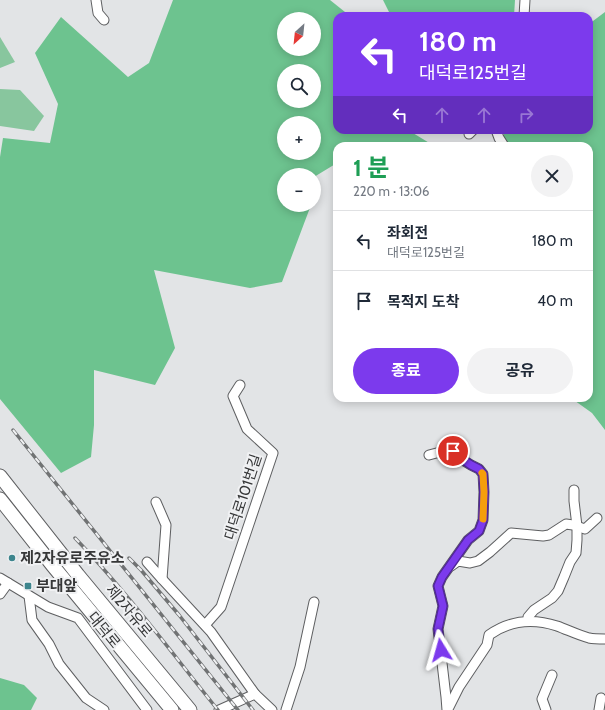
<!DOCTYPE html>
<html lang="ko">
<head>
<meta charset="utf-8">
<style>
  :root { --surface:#fff; --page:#f2f2f3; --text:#1f2937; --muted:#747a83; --line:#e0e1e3; --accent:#7c3aed }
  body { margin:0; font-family:Cabin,"Noto Sans KR",sans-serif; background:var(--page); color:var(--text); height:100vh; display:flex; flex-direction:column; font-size:15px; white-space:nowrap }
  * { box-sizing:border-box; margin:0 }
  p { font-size:13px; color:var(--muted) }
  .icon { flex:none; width:22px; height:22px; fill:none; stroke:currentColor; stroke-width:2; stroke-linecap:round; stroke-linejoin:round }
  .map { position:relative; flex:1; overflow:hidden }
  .sheet { position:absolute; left:333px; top:142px; width:260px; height:260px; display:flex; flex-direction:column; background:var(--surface); border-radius:12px; box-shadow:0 2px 10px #0003 }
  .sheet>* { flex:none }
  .guide { position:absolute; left:333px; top:12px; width:260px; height:122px; border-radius:12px; box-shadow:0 2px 10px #0003; background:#7c3aed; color:#fff; overflow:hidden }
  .needle { width:26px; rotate:207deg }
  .controls { position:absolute; left:277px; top:12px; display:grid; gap:8px }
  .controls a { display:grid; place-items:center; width:44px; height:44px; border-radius:50%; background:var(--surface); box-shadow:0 2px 10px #0003; font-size:20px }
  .pin { position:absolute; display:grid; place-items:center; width:34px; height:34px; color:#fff; margin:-17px; border:2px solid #fff; border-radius:50%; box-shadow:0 1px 4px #0007 }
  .me { position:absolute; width:44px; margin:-22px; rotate:352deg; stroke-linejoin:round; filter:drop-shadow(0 0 3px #0008) }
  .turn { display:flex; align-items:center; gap:14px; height:84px; padding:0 20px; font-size:18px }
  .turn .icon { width:52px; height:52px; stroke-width:2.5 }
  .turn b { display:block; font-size:28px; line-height:34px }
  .lanes { display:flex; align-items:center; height:38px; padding:0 20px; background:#0003; justify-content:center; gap:20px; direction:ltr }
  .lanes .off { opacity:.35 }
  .round { display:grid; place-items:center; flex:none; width:42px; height:42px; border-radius:21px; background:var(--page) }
  .headline { display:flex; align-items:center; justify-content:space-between; height:68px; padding:0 20px }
  h1 { font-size:24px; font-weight:700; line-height:30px; color:#1e9e55 }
  .button { display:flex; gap:8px; margin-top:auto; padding:8px 20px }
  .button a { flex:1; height:46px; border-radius:24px; background:var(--accent); color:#fff; font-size:16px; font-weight:700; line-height:46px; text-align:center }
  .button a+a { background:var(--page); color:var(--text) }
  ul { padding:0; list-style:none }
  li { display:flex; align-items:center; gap:12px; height:60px; padding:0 20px; border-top:1px solid var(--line) }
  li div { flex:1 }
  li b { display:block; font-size:15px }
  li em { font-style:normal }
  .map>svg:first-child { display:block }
  .green { fill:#88c69e }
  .forest { fill:#6dc38f; fill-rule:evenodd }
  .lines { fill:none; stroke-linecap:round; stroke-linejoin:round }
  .minor-casing { stroke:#5e5f61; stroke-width:11 }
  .highway-casing { stroke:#5e5f61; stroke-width:15 }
  .minor { stroke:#fff; stroke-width:9 }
  .highway { stroke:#fff; stroke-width:13 }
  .rail-casing { stroke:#717374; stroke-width:3.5 }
  .rail { stroke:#f0f1f3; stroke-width:2; stroke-dasharray:6; stroke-linecap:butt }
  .route-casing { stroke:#51269a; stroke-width:10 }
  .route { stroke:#7c3aed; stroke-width:7 }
  .slow { stroke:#f59e0b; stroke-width:7 }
  .poi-dot { fill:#3d858d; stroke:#f0f1f3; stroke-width:1.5 }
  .labels { text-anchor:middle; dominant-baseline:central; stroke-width:4; stroke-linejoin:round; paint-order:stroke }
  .street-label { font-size:15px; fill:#363738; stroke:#f0f1f3 }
  .poi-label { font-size:15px; font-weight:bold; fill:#363738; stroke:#f0f1f3; text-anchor:start }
</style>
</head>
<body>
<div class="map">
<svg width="605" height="710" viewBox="0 0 605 710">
  <rect width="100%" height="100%" fill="#e2e4e6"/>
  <g class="green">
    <polygon points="0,37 15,62 0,68"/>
    <polygon points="0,89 20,90 44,116 34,131 0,126"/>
  </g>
  <g class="forest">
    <path d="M173,0H330L350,16H337V130H408L431,144L430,146H380L369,143L364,146H337V163L314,177V175H284V205H311L282,282L250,288L154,270L175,348L155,385L94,370V425L91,457L61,473L0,399V157L3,138L50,143L58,104L35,53L61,17L128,77L149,63ZM284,19H314V49H284ZM284,71H314V101H284ZM284,123H314V153H284Z"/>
    <polygon points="383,0 515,0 514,16 391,16"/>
    <polygon points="605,12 605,430 592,413 571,398 589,398 589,146 508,146 504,142 504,130 589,130 589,24"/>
    <polygon points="0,678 24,685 37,698 31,710 0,710"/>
  </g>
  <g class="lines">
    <defs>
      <g id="minor">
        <polyline points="96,0 98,13 104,20"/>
        <polyline points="524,16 525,0"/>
        <polyline points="496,130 499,138 504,146"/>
        <polyline points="469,134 473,130"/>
        <polyline points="429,455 444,451 453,451 461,459 471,465 479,469 483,474 484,492 483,520 479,531 468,540 442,577 438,586 443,606 438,629 446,697 447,710"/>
        <polyline points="156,502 166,525 162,579"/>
        <polyline points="147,562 162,579 211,632 255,694"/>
        <polyline points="451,566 458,561 470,563 478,561 490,552 500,543 511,533 543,536 549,535 566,524 573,525 585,529 597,518"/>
        <polyline points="0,578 48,607 78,618 147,710"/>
        <polyline points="0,594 8,583"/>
        <polyline points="29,596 32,620 49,644 59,664 86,698 104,710"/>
        <polyline points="528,621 528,617 534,610 552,598 558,591 564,577 570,562 576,553 577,540 577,526 574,501 574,490"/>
        <polyline points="205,625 221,607 273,453 247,429 233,396 240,385"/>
        <path d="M448,709L459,687L487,645L489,635C510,620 532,618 557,626C568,630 578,635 589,638C594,639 600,639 605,639"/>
        <polyline points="219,710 255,694 272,710"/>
        <polyline points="286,710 300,667 314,602"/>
        <polyline points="546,710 542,699 552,675"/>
        <polyline points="599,710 601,698"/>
      </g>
      <g id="highway">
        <polyline points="0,476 78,575 190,710"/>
        <polyline points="0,499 53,566 172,710"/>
      </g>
    </defs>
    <use href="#minor" class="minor-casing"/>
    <use href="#highway" class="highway-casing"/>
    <use href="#minor" class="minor"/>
    <use href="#highway" class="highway"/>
    <defs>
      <g id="rail">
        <polyline points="13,430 238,710"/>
        <path d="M75,538C127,592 171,652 218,710"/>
        <polyline points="129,558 141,570 179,615 253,710"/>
      </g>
    </defs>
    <use href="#rail" class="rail-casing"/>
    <use href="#rail" class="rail"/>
  </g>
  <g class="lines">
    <defs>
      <polyline id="route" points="441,650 438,629 443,606 438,586 442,577 468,540 479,531 483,520 484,492 483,474 479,469 471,465 462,459 453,451"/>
    </defs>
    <use href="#route" class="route-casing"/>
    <use href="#route" class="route"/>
    <polyline class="slow" points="482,473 483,474 484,492 483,519"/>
  </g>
  <g class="poi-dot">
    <circle cx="12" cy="558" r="4"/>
    <rect x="24" y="582" width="8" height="8" rx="2"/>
  </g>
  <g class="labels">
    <g class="street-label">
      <text transform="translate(243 497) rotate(-72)">대덕로101번길</text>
      <text transform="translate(129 611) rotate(50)">제2자유로</text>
      <text transform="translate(104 630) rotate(51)">대덕로</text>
    </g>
    <g class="poi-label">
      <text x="20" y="558">제2자유로주유소</text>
      <text x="36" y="586">부대앞</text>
    </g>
  </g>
</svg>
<div class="controls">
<a><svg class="needle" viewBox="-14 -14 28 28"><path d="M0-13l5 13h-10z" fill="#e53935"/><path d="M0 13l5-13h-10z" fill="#747a83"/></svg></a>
<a><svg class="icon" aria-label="search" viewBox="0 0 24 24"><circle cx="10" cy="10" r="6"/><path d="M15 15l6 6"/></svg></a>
<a>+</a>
<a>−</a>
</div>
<div class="pin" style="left:453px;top:451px;background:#d93025"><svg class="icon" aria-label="arrive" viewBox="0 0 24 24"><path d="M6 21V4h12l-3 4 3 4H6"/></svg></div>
<svg class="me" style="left:441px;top:650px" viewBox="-20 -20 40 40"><path d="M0-17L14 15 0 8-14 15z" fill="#7c3aed" stroke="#fff" stroke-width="4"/></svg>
<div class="guide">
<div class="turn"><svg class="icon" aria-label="left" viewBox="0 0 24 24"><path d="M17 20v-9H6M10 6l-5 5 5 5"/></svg><div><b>180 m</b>대덕로125번길</div></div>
<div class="lanes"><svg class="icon" aria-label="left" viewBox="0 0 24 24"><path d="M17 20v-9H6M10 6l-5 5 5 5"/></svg><svg class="icon off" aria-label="ahead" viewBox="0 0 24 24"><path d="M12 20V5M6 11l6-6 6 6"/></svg><svg class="icon off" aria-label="ahead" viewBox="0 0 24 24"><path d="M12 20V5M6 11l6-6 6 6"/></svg><svg class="icon off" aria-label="right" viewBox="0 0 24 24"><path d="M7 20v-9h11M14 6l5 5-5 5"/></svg></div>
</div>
<section class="sheet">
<div class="headline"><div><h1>1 분</h1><p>220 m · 13:06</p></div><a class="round"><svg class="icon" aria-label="close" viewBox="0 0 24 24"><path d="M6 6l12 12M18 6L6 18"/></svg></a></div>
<ul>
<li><svg class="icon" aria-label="left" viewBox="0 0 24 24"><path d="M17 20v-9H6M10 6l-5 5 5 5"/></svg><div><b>좌회전</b><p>대덕로125번길</p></div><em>180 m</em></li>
<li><svg class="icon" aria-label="arrive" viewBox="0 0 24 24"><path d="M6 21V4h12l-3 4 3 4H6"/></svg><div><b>목적지 도착</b></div><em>40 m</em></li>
</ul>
<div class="button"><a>종료</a><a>공유</a></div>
</section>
</div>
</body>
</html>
